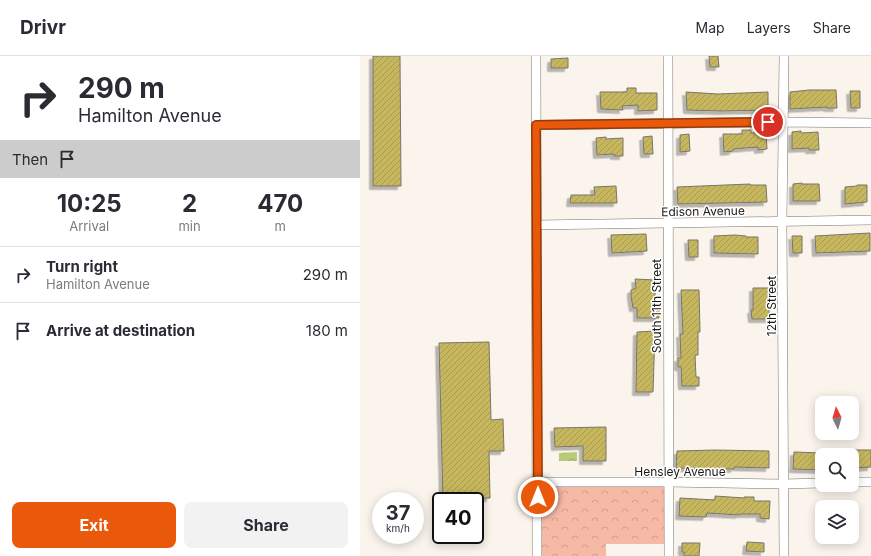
<!DOCTYPE html>
<html lang="en">
<head>
<meta charset="utf-8">
<style>
  :root { --surface:#fff; --page:#f2f2f3; --text:#2b2b33; --muted:#7c7c81; --line:#e1e1e2; --accent:#ea580c }
  body { margin:0; font-family:Inter,sans-serif; background:var(--page); color:var(--text); height:100vh; display:flex; flex-direction:column; font-size:15px; white-space:nowrap }
  * { box-sizing:border-box; margin:0 }
  p { font-size:13px; color:var(--muted) }
  .icon { flex:none; width:22px; height:22px; fill:none; stroke:currentColor; stroke-width:2; stroke-linecap:round; stroke-linejoin:round }
  .map { position:relative; flex:1; overflow:hidden }
  .details { display:flex; flex-direction:column; background:var(--surface); width:360px }
  .details>* { flex:none }
  .banner { background:#fff; color:var(--text); overflow:hidden }
  .needle { width:26px; rotate:355deg }
  .fabs { position:absolute; left:455px; top:340px; display:grid; gap:8px }
  .fabs a { display:grid; place-items:center; width:44px; height:44px; border-radius:8px; background:var(--surface); box-shadow:0 2px 10px #0003; font-size:20px }
  .speed { position:absolute; left:12px; top:436px; display:flex; gap:8px; font-size:20px; font-weight:700; text-align:center }
  .speed>* { display:grid; place-content:center; width:52px; height:52px; border-radius:50%; background:var(--surface); box-shadow:0 2px 10px #0003; line-height:1 }
  .speed small { font-size:10px; font-weight:400 }
  .speed .limit { border:2px solid #111; border-radius:6px; background:#fff; color:#111 }
  .pin { position:absolute; display:grid; place-items:center; width:34px; height:34px; color:#fff; margin:-17px; border:2px solid #fff; border-radius:50%; box-shadow:0 1px 4px #0007 }
  .me { position:absolute; width:44px; margin:-22px; rotate:0deg; stroke-linejoin:round; filter:drop-shadow(0 0 3px #0008) }
  .turn { display:flex; align-items:center; gap:14px; height:84px; padding:0 12px; font-size:18px }
  .turn .icon { width:52px; height:52px; stroke-width:2.5 }
  .turn b { display:block; font-size:28px; line-height:34px }
  .then { display:flex; align-items:center; height:38px; padding:0 12px; background:#0003; gap:8px; font-size:15px }
  .eta { display:flex; justify-content:space-evenly; align-items:center; height:68px; text-align:center }
  .eta b { font-size:24px; font-weight:700; line-height:28px }
  .button { display:flex; gap:8px; margin-top:auto; padding:8px 12px }
  .button a { flex:1; height:46px; border-radius:8px; background:var(--accent); color:#fff; font-size:16px; font-weight:700; line-height:46px; text-align:center }
  .button a+a { background:var(--page); color:var(--text) }
  ul { padding:0; list-style:none }
  li { display:flex; align-items:center; gap:12px; height:56px; padding:0 12px; border-top:1px solid var(--line) }
  li div { flex:1 }
  li b { display:block; font-size:15px }
  li em { font-style:normal }
  header { display:flex; align-items:center; gap:24px; box-sizing:border-box; height:56px; padding:0 20px; background:var(--surface); border-bottom:1px solid var(--line) }
  header strong { font-size:19px }
  nav { display:flex; gap:22px; margin-inline-start:auto; font-size:14px }
  main { display:flex; flex:1; min-height:0 }
  .map>svg:first-child { display:block }
  .park { fill:url(#park-crowns) }
  .water { fill:url(#water-waves) }
  .building { fill:url(#building-hatch); stroke:#77756d; filter:url(#shadow) }
  .lines { fill:none; stroke-linecap:round; stroke-linejoin:round }
  .minor-casing { stroke:#78746c; stroke-width:10 }
  .minor { stroke:#fff; stroke-width:9 }
  .route-casing { stroke:#983908; stroke-width:10 }
  .route { stroke:#ea580c; stroke-width:7 }
  .labels { text-anchor:middle; dominant-baseline:central; stroke-width:3; stroke-linejoin:round; paint-order:stroke }
  .street-label { font-size:12px; fill:#1b1916; stroke:#fff }
</style>
</head>
<body>
<header>
<strong>Drivr</strong>
<nav><a>Map</a><a>Layers</a><a>Share</a></nav>
</header>
<main>
<section class="details">
<div class="banner">
<div class="turn"><svg class="icon" aria-label="right" viewBox="0 0 24 24"><path d="M7 20v-9h11M14 6l5 5-5 5"/></svg><div><b>290 m</b>Hamilton Avenue</div></div>
<div class="then">Then<svg class="icon" aria-label="arrive" viewBox="0 0 24 24"><path d="M6 21V4h12l-3 4 3 4H6"/></svg></div>
</div>
<div class="eta">
<div><b>10:25</b><p>Arrival</p></div>
<div><b>2</b><p>min</p></div>
<div><b>470</b><p>m</p></div>
</div>
<ul>
<li><svg class="icon" aria-label="right" viewBox="0 0 24 24"><path d="M7 20v-9h11M14 6l5 5-5 5"/></svg><div><b>Turn right</b><p>Hamilton Avenue</p></div><em>290 m</em></li>
<li><svg class="icon" aria-label="arrive" viewBox="0 0 24 24"><path d="M6 21V4h12l-3 4 3 4H6"/></svg><div><b>Arrive at destination</b></div><em>180 m</em></li>
</ul>
<div class="button"><a>Exit</a><a>Share</a></div>
</section>
<div class="map">
<svg width="511" height="500" viewBox="0 0 511 500">
  <defs>
    <pattern id="park-crowns" width="20" height="18" patternUnits="userSpaceOnUse"><rect width="20" height="18" fill="#f5b9a6"/><path d="M2 6a3 3 0 1 1 6 0M12 15a3 3 0 1 1 6 0" fill="none" stroke="#d19e8e"/></pattern>
    <pattern id="water-waves" width="16" height="10" patternUnits="userSpaceOnUse"><rect width="16" height="10" fill="#b6cc78"/><path d="M0 5q4-4 8 0t8 0" fill="none" stroke="#9caf67"/></pattern>
    <pattern id="building-hatch" width="6" height="6" patternUnits="userSpaceOnUse"><rect width="6" height="6" fill="#c6b75e"/><path d="M-1 1l2-2M0 6l6-6M5 7l2-2" fill="none" stroke="#aa9d51"/></pattern>
    <filter id="shadow"><feDropShadow dx="-3.5" dy="3.5" stdDeviation="0" flood-color="#0004"/></filter>
  </defs>
  <rect width="100%" height="100%" fill="#faf4ec"/>
  <polygon class="park" points="178,426 309,426 309,488 246,488 246,500 177,500"/>
  <polygon class="water" points="217,396 217,405 199,405 199,397"/>
  <g class="building">
    <polygon points="13,0 40,0 41,130 13,130"/>
    <polygon points="349,0 358,0 359,11 350,11"/>
    <polygon points="208,2 208,12 191,12 191,3"/>
    <polygon points="267,32 276,32 276,37 297,37 297,54 278,55 278,49 262,50 263,54 241,53 240,36 267,36"/>
    <polygon points="449,34 476,34 477,52 467,52 467,51 430,53 430,36"/>
    <polygon points="490,35 500,35 500,52 491,52"/>
    <polygon points="326,36 358,38 408,36 408,54 361,55 327,54"/>
    <polygon points="382,74 391,74 391,77 406,76 407,93 398,94 398,91 373,93 373,95 364,96 363,78 382,78"/>
    <polygon points="441,75 441,77 458,76 459,94 449,94 449,92 432,93 432,76"/>
    <polygon points="329,78 330,95 320,96 320,79"/>
    <polygon points="292,80 293,98 284,98 283,81"/>
    <polygon points="246,81 246,83 263,82 263,100 254,100 254,98 237,99 236,82"/>
    <polygon points="442,127 442,128 459,128 460,145 433,145 433,128"/>
    <polygon points="390,128 390,129 406,129 407,146 318,148 317,131"/>
    <polygon points="497,129 507,129 507,146 485,148 485,131 497,130"/>
    <polygon points="256,130 257,147 210,147 211,139 235,139 234,131"/>
    <polygon points="510,177 510,195 456,197 455,180"/>
    <polygon points="286,178 287,195 252,197 251,179"/>
    <polygon points="375,179 386,180 386,181 398,181 398,198 354,197 354,180"/>
    <polygon points="432,180 442,180 442,197 433,197"/>
    <polygon points="328,184 338,184 338,201 329,201"/>
    <polygon points="275,223 295,224 295,244 296,253 299,253 299,262 277,262 277,252 273,252 271,240 271,234 276,232"/>
    <polygon points="393,232 411,232 411,241 409,241 409,263 392,263 391,254 393,254"/>
    <polygon points="321,234 339,234 340,276 338,276 338,299 335,299 336,321 339,321 339,330 322,330 321,311 318,311 318,302 321,302 320,278 323,278"/>
    <polygon points="295,275 293,336 276,336 277,276"/>
    <polygon points="129,286 131,364 143,363 144,395 129,395 130,442 83,443 79,287"/>
    <polygon points="246,371 246,405 223,405 223,390 195,391 194,372"/>
    <polygon points="355,394 409,395 409,412 374,411 374,413 316,412 317,395"/>
    <polygon points="493,394 511,394 511,411 492,412"/>
    <polygon points="434,396 462,397 462,414 433,413"/>
    <polygon points="355,440 384,442 384,441 394,441 394,445 410,445 409,463 400,462 400,458 379,458 379,459 347,457 346,461 319,460 320,442 355,444"/>
    <polygon points="387,486 404,487 404,496 386,495"/>
    <polygon points="322,487 340,487 339,500 324,500 324,496 322,496"/>
  </g>
  <g class="lines">
    <defs>
      <g id="minor">
        <polyline points="176,0 177,500"/>
        <polyline points="308,0 309,500"/>
        <polyline points="176,69 423,66 511,67"/>
        <polyline points="176,169 511,164"/>
        <polyline points="178,426 309,426 423,428 462,427"/>
        <polyline points="492,426 511,426"/>
        <polyline points="424,500 422,166 424,0"/>
      </g>
    </defs>
    <use href="#minor" class="minor-casing"/>
    <use href="#minor" class="minor"/>
  </g>
  <g class="lines">
    <defs>
      <polyline id="route" points="178,441 176,69 408,66"/>
    </defs>
    <use href="#route" class="route-casing"/>
    <use href="#route" class="route"/>
  </g>
  <g class="labels">
    <g class="street-label">
      <text transform="translate(343 155) rotate(-1)">Edison Avenue</text>
      <text transform="translate(296 250) rotate(-90)">South 11th Street</text>
      <text transform="translate(411 250) rotate(-90)">12th Street</text>
      <text x="320" y="415">Hensley Avenue</text>
    </g>
  </g>
</svg>
<div class="fabs">
<a><svg class="needle" viewBox="-14 -14 28 28"><path d="M0-13l5 13h-10z" fill="#e53935"/><path d="M0 13l5-13h-10z" fill="#7c7c81"/></svg></a>
<a><svg class="icon" aria-label="search" viewBox="0 0 24 24"><circle cx="10" cy="10" r="6"/><path d="M15 15l6 6"/></svg></a>
<a><svg class="icon" aria-label="layers" viewBox="0 0 24 24"><path d="M12 4l9 5-9 5-9-5zM3 14l9 5 9-5"/></svg></a>
</div>
<div class="speed"><div>37<small>km/h</small></div><div class="limit">40</div></div>
<div class="pin" style="left:408px;top:66px;background:#d93025"><svg class="icon" aria-label="arrive" viewBox="0 0 24 24"><path d="M6 21V4h12l-3 4 3 4H6"/></svg></div>
<svg class="me" style="left:178px;top:441px" viewBox="-20 -20 40 40"><circle r="17" fill="#ea580c" stroke="#fff" stroke-width="3"/><path d="M0-11L8 9 0 5-8 9z" fill="#fff"/></svg>
</div>
</main>
</body>
</html>
